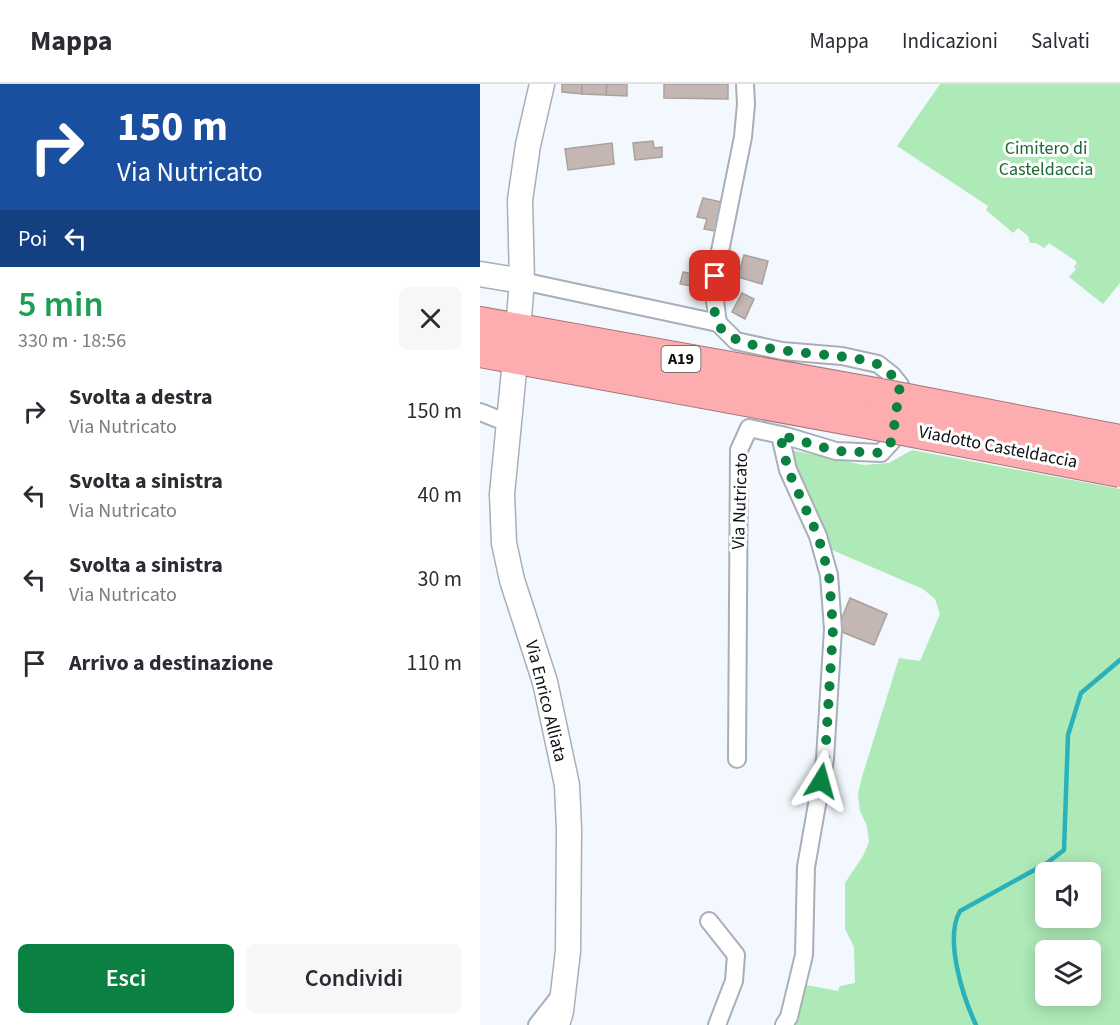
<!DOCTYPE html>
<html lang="it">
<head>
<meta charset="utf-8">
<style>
  :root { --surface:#fff; --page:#f7f7f7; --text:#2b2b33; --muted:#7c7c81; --line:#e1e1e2; --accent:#0b8043 }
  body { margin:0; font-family:"Source Sans 3",sans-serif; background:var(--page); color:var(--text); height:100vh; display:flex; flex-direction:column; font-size:22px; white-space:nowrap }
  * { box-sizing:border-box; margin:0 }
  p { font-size:20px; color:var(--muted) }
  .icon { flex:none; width:33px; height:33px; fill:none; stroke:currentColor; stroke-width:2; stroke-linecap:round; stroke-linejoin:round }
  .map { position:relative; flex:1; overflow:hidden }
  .panel { display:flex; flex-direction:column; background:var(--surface); width:480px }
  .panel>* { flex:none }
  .banner { background:#1a4fa0; color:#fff; overflow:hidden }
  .buttons { position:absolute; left:555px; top:778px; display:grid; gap:12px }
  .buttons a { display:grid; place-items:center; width:66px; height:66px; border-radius:9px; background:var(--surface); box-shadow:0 3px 15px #0003; font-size:30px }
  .pin { position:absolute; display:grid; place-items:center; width:51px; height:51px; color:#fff; margin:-26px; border-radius:12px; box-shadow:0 3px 9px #0006 }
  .me { position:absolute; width:66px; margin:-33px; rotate:8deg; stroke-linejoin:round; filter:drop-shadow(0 0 4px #0008) }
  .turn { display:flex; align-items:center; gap:21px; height:126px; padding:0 18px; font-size:27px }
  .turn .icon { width:78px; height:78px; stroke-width:2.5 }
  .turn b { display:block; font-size:42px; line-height:51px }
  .then { display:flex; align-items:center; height:57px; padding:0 18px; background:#0003; gap:12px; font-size:22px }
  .round { display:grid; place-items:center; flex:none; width:63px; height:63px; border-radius:9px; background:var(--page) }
  .summary { display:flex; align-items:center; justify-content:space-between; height:102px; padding:0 18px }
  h1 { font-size:36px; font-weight:600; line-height:45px; color:#1e9e55 }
  .cta { display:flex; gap:12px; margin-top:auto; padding:12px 18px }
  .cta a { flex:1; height:69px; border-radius:9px; background:var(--accent); color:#fff; font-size:24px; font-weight:600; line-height:69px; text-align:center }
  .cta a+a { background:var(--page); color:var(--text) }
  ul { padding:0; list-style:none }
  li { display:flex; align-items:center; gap:18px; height:84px; padding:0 18px }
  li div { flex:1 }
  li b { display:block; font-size:22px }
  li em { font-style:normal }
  header { display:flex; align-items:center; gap:36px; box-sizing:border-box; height:84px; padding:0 30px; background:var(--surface); border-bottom:2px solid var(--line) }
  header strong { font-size:28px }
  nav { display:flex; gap:33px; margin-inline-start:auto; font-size:21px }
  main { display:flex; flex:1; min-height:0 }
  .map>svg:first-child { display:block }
  .green { fill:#aee9b8; fill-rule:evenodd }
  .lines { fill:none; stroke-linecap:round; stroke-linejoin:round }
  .stream { stroke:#2ab2ba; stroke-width:4.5 }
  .building { fill:#c4b7b3; stroke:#aca09c; stroke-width:1.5 }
  .street-casing { stroke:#a8afb9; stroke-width:20 }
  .secondary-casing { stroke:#a8afb9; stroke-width:27 }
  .highway-casing { stroke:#a97578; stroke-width:34 }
  .street { stroke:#fff; stroke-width:16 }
  .secondary { stroke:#fff; stroke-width:24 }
  .highway { stroke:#fdadb0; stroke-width:32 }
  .highway-bridge-casing { stroke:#a97578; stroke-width:34; stroke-linecap:butt }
  .highway-bridge { stroke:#fdadb0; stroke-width:32 }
  .route { stroke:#0b8043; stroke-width:10; stroke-dasharray:0 18 }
  .labels { text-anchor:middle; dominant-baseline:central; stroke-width:6; stroke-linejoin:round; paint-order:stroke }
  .shield { fill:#fff; stroke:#555658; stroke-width:1.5 }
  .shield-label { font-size:16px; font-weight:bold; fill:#0c0e11 }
  .park-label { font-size:18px; fill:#1d6833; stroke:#fff }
  .street-label { font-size:18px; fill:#0c0e11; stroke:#fff }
</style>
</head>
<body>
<header>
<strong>Mappa</strong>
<nav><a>Mappa</a><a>Indicazioni</a><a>Salvati</a></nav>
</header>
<main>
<section class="panel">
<div class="banner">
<div class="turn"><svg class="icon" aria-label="right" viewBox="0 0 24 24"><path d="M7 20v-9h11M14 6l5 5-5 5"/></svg><div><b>150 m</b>Via Nutricato</div></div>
<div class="then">Poi<svg class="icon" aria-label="left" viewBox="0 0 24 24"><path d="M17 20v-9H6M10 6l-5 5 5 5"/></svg></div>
</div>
<div class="summary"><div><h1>5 min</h1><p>330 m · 18:56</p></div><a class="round"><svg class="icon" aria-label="close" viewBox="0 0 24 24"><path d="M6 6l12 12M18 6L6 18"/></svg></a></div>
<ul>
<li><svg class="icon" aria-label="right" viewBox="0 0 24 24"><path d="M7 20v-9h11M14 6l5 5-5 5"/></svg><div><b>Svolta a destra</b><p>Via Nutricato</p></div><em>150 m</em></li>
<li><svg class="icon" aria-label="left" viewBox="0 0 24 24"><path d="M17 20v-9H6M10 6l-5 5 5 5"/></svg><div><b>Svolta a sinistra</b><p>Via Nutricato</p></div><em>40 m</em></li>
<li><svg class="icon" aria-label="left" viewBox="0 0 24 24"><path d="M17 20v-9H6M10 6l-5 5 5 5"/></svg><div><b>Svolta a sinistra</b><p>Via Nutricato</p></div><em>30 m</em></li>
<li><svg class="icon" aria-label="arrive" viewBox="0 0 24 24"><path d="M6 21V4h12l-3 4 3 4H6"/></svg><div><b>Arrivo a destinazione</b></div><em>110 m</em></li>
</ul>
<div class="cta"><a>Esci</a><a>Condividi</a></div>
</section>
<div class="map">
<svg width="640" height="941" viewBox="0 0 640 941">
  <rect width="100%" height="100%" fill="#f3f8fe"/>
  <g class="green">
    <polygon points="460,0 640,0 640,199 623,220 589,193 596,185 594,183 597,178 569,159 564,164 556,159 550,159 548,152 538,144 533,149 506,126 508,122 417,62"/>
    <path d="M311,366L384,381L409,379L432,366L640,405V941H307L321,900L358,907L360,902L375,899L374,863L365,845V799L383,772L389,758L387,742L380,727L378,710L382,693L419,574L440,577L460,530L455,515L443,505L352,466L343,450L314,383ZM566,789H610V834H566ZM566,867H610V912H566Z"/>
  </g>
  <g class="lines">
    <path class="stream" d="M496,941C483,913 464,855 480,827L567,779L584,766L588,651L601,609L640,576"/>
  </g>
  <g class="building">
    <polygon points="82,0 102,0 102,10 82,8"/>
    <polygon points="102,0 127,0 126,11 102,10"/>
    <polygon points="127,0 147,0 147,12 126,11"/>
    <polygon points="184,0 248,0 248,15 184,14"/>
    <polygon points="173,57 174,64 182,63 182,73 155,76 153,59"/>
    <polygon points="132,59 134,80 88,86 85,65"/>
    <polygon points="223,114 246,119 240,148 224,145 227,135 217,133"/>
    <polygon points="264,171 288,177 282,200 258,193"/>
    <polygon points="203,188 220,191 217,203 200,200"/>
    <polygon points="262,209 274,215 265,235 252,228"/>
    <polygon points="370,514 407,530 394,561 357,546"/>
  </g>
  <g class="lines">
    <defs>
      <g id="street">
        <polyline points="42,197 238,239"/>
        <polyline points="0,328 28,339"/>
        <polyline points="300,351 308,386 338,452 349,491 353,545 345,675 326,783 324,871 309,933 304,941"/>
        <polyline points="257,675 259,366 269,344 306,352 356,367 401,369 412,357 420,301 412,291 398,280 362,272 302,267 256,257 238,239 235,217 235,192 263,53 266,20 265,0"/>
        <polyline points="229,837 256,871 254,897 237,941"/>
        <polyline points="57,941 83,908"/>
      </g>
      <g id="secondary">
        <polyline points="0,190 42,197"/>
        <polyline points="39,233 42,197 40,116 48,61 62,0"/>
        <polyline points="34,287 22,410 24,459 32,496 65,598 87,701 89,746 88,867 81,927 77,941"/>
      </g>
      <g id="highway">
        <polyline points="0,239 401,311"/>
        <polyline points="0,267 397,340"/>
      </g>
    </defs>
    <use href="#street" class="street-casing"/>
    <use href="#secondary" class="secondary-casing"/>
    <use href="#highway" class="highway-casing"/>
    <use href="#street" class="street"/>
    <use href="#secondary" class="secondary"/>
    <use href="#highway" class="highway"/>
    <defs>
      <g id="highway-bridge">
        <polyline points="401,311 640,357"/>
        <polyline points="397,340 640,387"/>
      </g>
    </defs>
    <use href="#highway-bridge" class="highway-bridge-casing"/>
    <use href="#highway-bridge" class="highway-bridge"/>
  </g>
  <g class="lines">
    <path class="route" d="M235,192C235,206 232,224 237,238C252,275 362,265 397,280C406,284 414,293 420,301L412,357L401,369L356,367L300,351L308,386L338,452L349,491L353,545L345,675L341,697"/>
  </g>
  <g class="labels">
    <rect class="shield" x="181.5" y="262" width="39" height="26" rx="4.5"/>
    <g class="shield-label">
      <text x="201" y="275">A19</text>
    </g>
    <g class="park-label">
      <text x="566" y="64">Cimitero di<tspan x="566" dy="21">Casteldaccia</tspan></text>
    </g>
    <g class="street-label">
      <text transform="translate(518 363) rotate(11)">Viadotto Casteldaccia</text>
      <text transform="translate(260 417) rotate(-88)">Via Nutricato</text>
      <text transform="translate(66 617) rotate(76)">Via Enrico Alliata</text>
    </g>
  </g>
</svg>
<div class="buttons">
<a><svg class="icon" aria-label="sound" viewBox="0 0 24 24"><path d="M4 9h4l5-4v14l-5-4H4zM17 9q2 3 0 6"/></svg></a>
<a><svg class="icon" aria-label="layers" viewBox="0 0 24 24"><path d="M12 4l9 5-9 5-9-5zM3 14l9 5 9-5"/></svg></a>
</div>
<div class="pin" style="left:235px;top:192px;background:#d93025"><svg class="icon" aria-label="arrive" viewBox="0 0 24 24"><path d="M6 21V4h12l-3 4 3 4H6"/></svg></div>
<svg class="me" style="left:341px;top:697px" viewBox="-20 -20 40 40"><path d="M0-17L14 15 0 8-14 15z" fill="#0b8043" stroke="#fff" stroke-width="4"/></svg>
</div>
</main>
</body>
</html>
